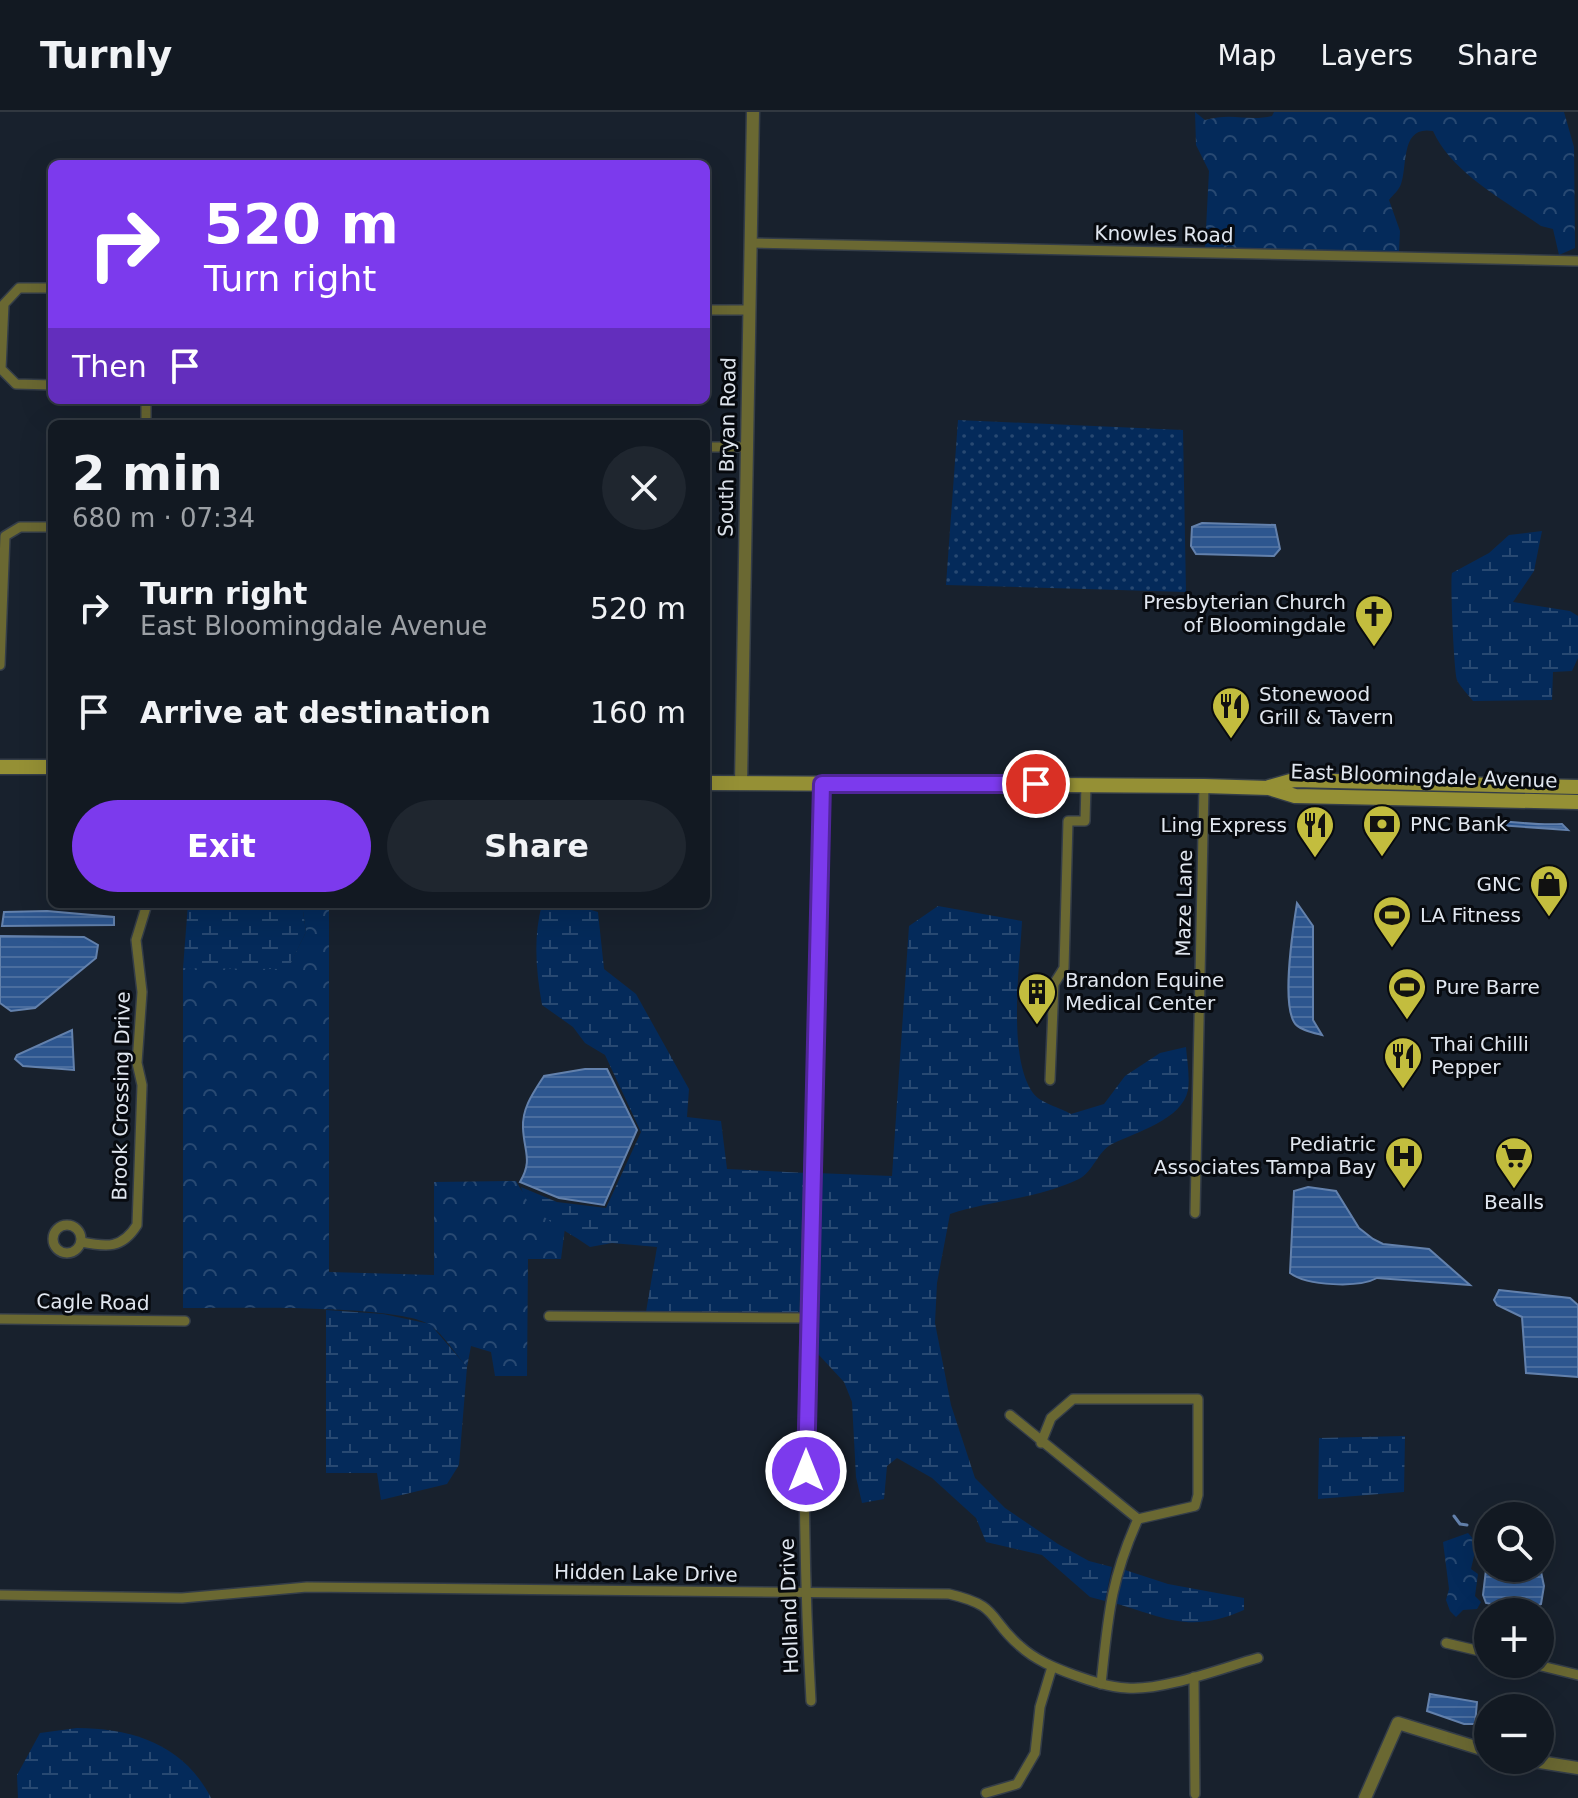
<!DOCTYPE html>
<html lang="en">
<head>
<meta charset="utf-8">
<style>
  :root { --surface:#121922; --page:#1f262f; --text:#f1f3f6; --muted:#9ca0a5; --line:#313840; --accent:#7c3aed }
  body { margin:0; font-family:"DejaVu Sans",sans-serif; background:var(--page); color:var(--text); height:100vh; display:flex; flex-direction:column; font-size:30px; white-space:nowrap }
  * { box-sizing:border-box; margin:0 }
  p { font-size:26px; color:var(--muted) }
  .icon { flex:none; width:44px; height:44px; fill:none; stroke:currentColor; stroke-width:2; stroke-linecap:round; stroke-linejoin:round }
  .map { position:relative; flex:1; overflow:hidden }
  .sheet { position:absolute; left:48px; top:308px; width:662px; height:488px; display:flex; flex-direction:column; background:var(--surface); border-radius:12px; box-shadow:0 8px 32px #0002,0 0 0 2px var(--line) }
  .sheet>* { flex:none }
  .banner { position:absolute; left:48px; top:48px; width:662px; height:244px; border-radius:12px; box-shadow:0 8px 32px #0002,0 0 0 2px var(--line); background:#7c3aed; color:#fff; overflow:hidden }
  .fabs { position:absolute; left:1474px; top:1390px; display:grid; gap:16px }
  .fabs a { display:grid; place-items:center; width:80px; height:80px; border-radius:50%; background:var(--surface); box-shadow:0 8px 32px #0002,0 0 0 2px var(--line); font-size:40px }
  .pin { position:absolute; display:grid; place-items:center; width:68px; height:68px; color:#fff; margin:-34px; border:4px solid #fff; border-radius:50%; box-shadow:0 2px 8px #0007 }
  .me { position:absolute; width:88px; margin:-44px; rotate:0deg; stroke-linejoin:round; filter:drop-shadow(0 0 6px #0008) }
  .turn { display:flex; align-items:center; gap:28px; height:168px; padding:0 24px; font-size:36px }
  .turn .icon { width:104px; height:104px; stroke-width:2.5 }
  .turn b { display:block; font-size:56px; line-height:68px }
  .then { display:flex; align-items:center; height:76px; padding:0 24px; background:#0003; gap:16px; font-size:30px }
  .round { display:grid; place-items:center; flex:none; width:84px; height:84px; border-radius:42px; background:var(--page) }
  .summary { display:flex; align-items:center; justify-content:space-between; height:136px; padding:0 24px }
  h1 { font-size:48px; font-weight:800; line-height:60px }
  .cta { display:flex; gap:16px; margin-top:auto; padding:16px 24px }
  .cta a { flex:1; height:92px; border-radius:48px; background:var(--accent); color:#fff; font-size:32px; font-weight:800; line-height:92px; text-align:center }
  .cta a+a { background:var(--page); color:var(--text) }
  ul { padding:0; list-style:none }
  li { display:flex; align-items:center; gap:24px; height:104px; padding:0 24px }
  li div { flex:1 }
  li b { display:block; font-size:30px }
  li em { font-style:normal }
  header { display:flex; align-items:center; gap:48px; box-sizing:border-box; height:112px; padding:0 40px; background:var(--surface); border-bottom:2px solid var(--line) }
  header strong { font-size:38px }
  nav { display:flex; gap:44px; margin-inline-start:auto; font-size:28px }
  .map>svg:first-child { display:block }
  .forest { fill:url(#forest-crowns) }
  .wetland { fill:url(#wetland-marsh) }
  .park { fill:url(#park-dots) }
  .water { fill:url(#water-rules); stroke:#6381ac; stroke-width:2 }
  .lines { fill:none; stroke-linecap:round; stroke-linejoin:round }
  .stream { stroke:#6381ac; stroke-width:3 }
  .minor-casing { stroke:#343d48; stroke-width:12 }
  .tertiary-casing { stroke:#343d48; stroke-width:15 }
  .secondary-casing { stroke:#343d48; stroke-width:17 }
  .minor { stroke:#6a6832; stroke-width:9 }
  .tertiary { stroke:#6a6832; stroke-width:12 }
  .secondary { stroke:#959035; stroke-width:14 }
  .route-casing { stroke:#51269a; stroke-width:20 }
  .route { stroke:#7c3aed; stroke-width:14 }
  .labels { text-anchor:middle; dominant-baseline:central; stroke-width:6; stroke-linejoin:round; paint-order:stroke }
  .street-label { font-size:20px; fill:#e0e6ef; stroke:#070a0f }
  .poi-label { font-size:20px; fill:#e0e6ef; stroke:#070a0f; text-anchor:start }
</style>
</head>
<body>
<header>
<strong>Turnly</strong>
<nav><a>Map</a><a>Layers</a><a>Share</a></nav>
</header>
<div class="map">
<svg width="1578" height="1686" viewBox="0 0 1578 1686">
  <defs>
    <pattern id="forest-crowns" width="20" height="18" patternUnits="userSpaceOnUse" patternTransform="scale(2)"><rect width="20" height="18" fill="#042a5a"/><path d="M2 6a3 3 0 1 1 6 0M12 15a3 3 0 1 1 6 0" fill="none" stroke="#284972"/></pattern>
    <pattern id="wetland-marsh" width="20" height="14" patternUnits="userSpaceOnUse" patternTransform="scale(2)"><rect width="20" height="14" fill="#042a5a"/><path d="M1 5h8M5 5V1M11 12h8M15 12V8" fill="none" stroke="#284972"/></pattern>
    <pattern id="park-dots" width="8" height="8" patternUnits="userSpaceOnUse" patternTransform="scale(2)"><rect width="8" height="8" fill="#042a5a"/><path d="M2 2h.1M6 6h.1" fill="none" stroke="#284972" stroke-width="1.8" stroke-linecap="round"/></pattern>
    <pattern id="water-rules" width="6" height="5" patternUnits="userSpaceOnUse" patternTransform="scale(2)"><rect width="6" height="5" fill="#2d568f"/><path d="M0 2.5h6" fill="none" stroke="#4b6e9f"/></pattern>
  </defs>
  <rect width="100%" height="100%" fill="#18212d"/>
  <g class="forest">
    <path d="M1195,0L1205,8C1234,0 1247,10 1272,4L1274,0H1564L1574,35L1575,136L1559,143L1553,117L1541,114C1504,88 1452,61 1433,19C1400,13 1408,53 1401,72C1399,78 1393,83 1389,88L1400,119L1399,140L1205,136L1209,59L1196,33Z"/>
    <path d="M302,792H329V1160L434,1163V1070L516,1069C527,1090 543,1103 565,1116L561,1147H528L527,1264H495L491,1240L471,1234L467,1255C456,1243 444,1223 430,1213C400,1192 228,1196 183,1196V856H288L306,820Z"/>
    <polygon points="1468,1421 1477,1431 1471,1457 1478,1462 1475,1484 1481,1490 1477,1497 1463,1498 1456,1505 1450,1499 1446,1488 1449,1477 1443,1430"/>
  </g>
  <g class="wetland">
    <path d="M1542,419L1534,459L1513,490L1570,499L1578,504V546L1572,559L1553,560L1552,588L1473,589C1468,582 1461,576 1457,568C1454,561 1450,470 1452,461L1489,441L1509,423Z"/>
    <polygon points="188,792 302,792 306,820 288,857 183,856"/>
    <path d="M542,792H571L598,800L604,857L636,882L689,977L687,1005L721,1009L727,1057L807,1061L803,1201L646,1200L657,1135L612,1131L590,1135C570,1120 526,1101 521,1075L557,1090L606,1096L641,1020L605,943L585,931L573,915L542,893C536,859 533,826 542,792Z"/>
    <path d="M938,794L1022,809C1020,854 1007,944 1033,981C1040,991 1061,996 1071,1002L1104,992L1125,964L1160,941L1186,935C1187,948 1190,965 1188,978C1182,1008 1136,1020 1112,1032C1098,1039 1093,1060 1079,1067C1037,1087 993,1088 950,1102L937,1171L935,1211L951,1293L975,1366L1005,1396L1058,1432L1089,1449L1112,1455L1105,1489L1090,1485L1042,1443L986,1430L976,1406L932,1366L897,1346L887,1354L884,1387L862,1391L856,1365L852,1290L844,1270L818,1242L816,1217L812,1216L816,1061L892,1064L909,814Z"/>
    <polygon points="326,1198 383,1202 430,1212 467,1255 459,1353 447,1372 381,1388 377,1361 326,1361"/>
    <polygon points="1405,1324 1404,1380 1318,1387 1319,1326"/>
    <path d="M1122,1457L1168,1472L1244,1486V1498C1189,1522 1167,1506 1114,1491Z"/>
    <path d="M77,1616C133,1616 184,1633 211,1686H18L17,1663L40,1621Z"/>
  </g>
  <polygon class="park" points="958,308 1183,318 1186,480 946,473"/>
  <g class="water">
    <polygon points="1202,411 1275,413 1280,437 1274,444 1196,442 1191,434 1192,415"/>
    <path d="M1484,708C1512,709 1535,714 1562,712L1568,718L1469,711Z"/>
    <path d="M1297,791L1313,814V908L1322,923C1314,921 1298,918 1294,910C1282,890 1293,816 1297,791Z"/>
    <polygon points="47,799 114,805 114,813 2,814 4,800"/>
    <polygon points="0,824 84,825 98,833 96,846 35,896 11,899 0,891"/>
    <polygon points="72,918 74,958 23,954 15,947 17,943"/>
    <path d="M585,957H607L637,1018L604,1093L559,1086L520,1070C533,1048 524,1040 523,1016C522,996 533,981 544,964Z"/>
    <path d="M1308,1075L1336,1079L1359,1116L1373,1127L1383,1132L1429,1137L1470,1173L1377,1166C1359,1176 1307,1174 1290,1161L1294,1079Z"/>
    <polygon points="1499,1178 1570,1186 1578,1193 1578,1265 1526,1261 1522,1205 1497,1193 1494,1188"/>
    <polygon points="1488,1441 1488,1456 1540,1455 1544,1474 1541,1492 1526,1499 1486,1491 1483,1483"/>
    <polygon points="1430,1582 1477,1590 1475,1612 1464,1612 1427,1599"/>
  </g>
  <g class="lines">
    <polyline class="stream" points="1454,1404 1460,1412 1467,1413"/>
    <defs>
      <g id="minor">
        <polyline points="750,131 1578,149"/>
        <polyline points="52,176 19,176 4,192 1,257 16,272 52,273"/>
        <polyline points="706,198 749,198"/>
        <polyline points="146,312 146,288"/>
        <polyline points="706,335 747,335"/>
        <polyline points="0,553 5,424 20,415 52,415"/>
        <polyline points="1050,968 1054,872 1064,856 1068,709 1085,709 1086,672"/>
        <polyline points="1195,1101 1204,674"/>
        <circle cx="67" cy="1127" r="14"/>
        <path d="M81,1130C107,1135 122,1137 137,1113L142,973L137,951L142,880L136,828L147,792"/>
        <polyline points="549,1204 807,1206"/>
        <polyline points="0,1207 185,1209"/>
        <polyline points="1010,1303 1138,1407 1195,1394 1198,1383 1198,1287 1073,1287 1051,1306 1041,1331"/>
        <path d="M0,1483L182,1486L307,1475L949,1482C1001,1494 987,1506 1020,1534C1035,1548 1055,1556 1074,1563C1091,1569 1108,1575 1127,1576C1163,1579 1222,1556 1258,1546"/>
        <polyline points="1446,1531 1488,1541"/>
        <polyline points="1533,1552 1578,1563"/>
        <polyline points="1194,1565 1195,1682"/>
        <path d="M1101,1572C1108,1506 1110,1469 1138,1407"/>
        <path d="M811,1589C793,1284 815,977 822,672"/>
        <polyline points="986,1681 1017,1672 1035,1641 1040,1595 1052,1555"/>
      </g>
      <g id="tertiary">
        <polyline points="741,671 753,0"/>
        <polyline points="1527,1648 1578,1656"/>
        <polyline points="1365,1686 1398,1611 1488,1639"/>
      </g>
      <g id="secondary">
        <polyline points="0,655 52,655"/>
        <polyline points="706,671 1204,674 1269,676 1295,684 1578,690"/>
        <polyline points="1269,675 1294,668 1578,675"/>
      </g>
    </defs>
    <use href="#minor" class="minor-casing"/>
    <use href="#tertiary" class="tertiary-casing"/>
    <use href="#secondary" class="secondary-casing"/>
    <use href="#minor" class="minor"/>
    <use href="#tertiary" class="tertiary"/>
    <use href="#secondary" class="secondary"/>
  </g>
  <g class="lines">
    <defs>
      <polyline id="route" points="806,1359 822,672 1036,672"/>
    </defs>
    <use href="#route" class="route-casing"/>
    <use href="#route" class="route"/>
  </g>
  <defs>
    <symbol id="church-pin" viewBox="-11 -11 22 30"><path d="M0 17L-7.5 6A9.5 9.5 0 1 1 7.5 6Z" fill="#c3bd3e" stroke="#070a0f"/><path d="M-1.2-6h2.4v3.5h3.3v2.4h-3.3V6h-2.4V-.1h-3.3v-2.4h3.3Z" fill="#111"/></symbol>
    <symbol id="restaurant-pin" viewBox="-11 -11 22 30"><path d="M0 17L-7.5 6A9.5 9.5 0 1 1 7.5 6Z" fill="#c3bd3e" stroke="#070a0f"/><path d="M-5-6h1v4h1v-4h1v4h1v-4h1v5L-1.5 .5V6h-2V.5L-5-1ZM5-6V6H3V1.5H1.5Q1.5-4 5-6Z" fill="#111"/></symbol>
    <symbol id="bank-pin" viewBox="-11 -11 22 30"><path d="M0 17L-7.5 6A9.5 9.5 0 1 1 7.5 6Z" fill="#c3bd3e" stroke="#070a0f"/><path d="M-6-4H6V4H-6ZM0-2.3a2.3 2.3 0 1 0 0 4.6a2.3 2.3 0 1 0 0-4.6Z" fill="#111"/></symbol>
    <symbol id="shop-pin" viewBox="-11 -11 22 30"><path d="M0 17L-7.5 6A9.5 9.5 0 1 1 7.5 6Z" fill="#c3bd3e" stroke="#070a0f"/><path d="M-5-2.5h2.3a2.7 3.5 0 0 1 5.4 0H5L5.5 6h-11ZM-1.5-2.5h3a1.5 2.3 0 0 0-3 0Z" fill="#111"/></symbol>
    <symbol id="stadium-pin" viewBox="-11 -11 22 30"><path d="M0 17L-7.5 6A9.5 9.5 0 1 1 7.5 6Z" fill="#c3bd3e" stroke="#070a0f"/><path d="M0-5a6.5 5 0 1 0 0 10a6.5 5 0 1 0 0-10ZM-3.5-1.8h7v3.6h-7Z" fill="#111"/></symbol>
    <symbol id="building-pin" viewBox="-11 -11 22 30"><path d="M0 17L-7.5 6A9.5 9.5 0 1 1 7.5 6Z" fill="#c3bd3e" stroke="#070a0f"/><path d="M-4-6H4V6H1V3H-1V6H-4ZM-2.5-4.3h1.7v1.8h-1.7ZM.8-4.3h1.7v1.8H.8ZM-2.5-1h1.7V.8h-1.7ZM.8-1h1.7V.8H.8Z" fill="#111"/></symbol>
    <symbol id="hospital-pin" viewBox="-11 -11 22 30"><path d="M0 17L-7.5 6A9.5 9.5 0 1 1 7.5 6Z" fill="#c3bd3e" stroke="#070a0f"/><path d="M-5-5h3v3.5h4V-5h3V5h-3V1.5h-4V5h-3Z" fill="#111"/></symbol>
    <symbol id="supermarket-pin" viewBox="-11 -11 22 30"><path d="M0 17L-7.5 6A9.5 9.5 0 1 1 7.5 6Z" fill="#c3bd3e" stroke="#070a0f"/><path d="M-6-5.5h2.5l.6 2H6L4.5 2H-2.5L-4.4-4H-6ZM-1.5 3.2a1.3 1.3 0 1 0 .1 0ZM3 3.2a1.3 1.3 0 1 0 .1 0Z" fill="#111"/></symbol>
  </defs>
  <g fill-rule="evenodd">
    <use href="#church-pin" x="1352" y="480" width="44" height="60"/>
    <use href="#restaurant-pin" x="1209" y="572" width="44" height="60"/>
    <use href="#bank-pin" x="1360" y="690" width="44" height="60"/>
    <use href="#restaurant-pin" x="1293" y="691" width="44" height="60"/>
    <use href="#shop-pin" x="1527" y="750" width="44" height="60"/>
    <use href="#stadium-pin" x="1370" y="781" width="44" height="60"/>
    <use href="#stadium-pin" x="1385" y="853" width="44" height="60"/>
    <use href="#building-pin" x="1015" y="858" width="44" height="60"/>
    <use href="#restaurant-pin" x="1381" y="922" width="44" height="60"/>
    <use href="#hospital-pin" x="1382" y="1022" width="44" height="60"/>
    <use href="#supermarket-pin" x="1492" y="1022" width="44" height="60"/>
  </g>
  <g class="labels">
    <g class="street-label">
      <text transform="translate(1164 122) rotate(1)">Knowles Road</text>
      <text transform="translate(727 335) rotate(-89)">South Bryan Road</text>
      <text transform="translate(1424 664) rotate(2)">East Bloomingdale Avenue</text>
      <text transform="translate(1184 791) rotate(-89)">Maze Lane</text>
      <text transform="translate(121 984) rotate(-89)">Brook Crossing Drive</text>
      <text transform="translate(93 1190) rotate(1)">Cagle Road</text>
      <text transform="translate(646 1461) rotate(1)">Hidden Lake Drive</text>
      <text transform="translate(789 1494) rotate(-92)">Holland Drive</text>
    </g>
    <g class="poi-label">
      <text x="1346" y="490" text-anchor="end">Presbyterian Church<tspan x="1346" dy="23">of Bloomingdale</tspan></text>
      <text x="1259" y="582">Stonewood<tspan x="1259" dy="23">Grill &amp; Tavern</tspan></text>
      <text x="1410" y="712">PNC Bank</text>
      <text x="1287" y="713" text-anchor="end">Ling Express</text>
      <text x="1521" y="772" text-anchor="end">GNC</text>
      <text x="1420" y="803">LA Fitness</text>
      <text x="1065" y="868">Brandon Equine<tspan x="1065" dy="23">Medical Center</tspan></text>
      <text x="1435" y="875">Pure Barre</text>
      <text x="1431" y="932">Thai Chilli<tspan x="1431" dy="23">Pepper</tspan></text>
      <text x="1376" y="1032" text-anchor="end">Pediatric<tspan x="1376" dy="23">Associates Tampa Bay</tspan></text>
      <text x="1514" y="1090" text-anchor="middle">Bealls</text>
    </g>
  </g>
</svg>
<div class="fabs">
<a><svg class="icon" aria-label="search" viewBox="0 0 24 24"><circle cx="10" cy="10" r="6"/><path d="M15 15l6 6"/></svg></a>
<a>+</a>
<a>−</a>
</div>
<div class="pin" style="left:1036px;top:672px;background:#d93025"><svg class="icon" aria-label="arrive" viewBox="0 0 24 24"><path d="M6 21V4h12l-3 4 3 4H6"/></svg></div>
<svg class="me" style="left:806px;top:1359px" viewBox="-20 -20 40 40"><circle r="17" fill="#7c3aed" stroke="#fff" stroke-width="3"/><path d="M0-11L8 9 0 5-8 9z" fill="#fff"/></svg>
<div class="banner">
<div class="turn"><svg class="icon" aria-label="right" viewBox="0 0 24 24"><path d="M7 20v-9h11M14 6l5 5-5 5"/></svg><div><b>520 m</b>Turn right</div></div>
<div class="then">Then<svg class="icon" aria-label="arrive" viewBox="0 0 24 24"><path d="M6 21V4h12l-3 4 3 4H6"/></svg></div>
</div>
<section class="sheet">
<div class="summary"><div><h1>2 min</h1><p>680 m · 07:34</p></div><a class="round"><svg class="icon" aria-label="close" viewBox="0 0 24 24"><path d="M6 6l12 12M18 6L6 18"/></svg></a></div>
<ul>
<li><svg class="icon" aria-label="right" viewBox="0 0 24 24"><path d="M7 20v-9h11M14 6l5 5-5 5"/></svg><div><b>Turn right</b><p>East Bloomingdale Avenue</p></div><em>520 m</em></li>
<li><svg class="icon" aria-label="arrive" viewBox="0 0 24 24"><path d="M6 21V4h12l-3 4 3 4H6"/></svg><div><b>Arrive at destination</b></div><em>160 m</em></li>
</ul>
<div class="cta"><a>Exit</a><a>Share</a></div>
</section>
</div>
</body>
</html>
